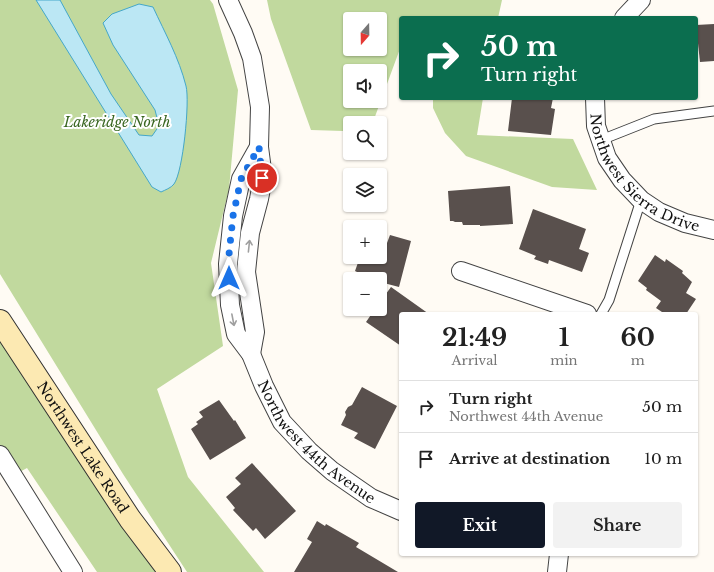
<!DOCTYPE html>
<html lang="en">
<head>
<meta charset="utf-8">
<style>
  :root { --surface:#fff; --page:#f2f2f2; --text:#222; --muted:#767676; --line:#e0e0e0; --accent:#111827 }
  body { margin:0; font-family:"Libre Baskerville",serif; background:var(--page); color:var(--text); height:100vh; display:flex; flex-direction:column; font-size:15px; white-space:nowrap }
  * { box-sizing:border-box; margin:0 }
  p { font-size:13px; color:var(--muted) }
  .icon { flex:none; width:22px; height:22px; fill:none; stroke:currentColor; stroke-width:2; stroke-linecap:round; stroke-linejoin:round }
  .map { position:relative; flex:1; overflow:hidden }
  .drawer { position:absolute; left:399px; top:312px; width:299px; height:244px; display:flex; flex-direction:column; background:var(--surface); border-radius:4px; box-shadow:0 1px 3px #0004 }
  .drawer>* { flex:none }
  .hud { position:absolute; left:399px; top:16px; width:299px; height:84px; border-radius:4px; box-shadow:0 1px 3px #0004; background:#0b6e4f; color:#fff; overflow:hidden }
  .needle { width:26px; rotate:200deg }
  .buttons { position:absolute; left:343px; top:12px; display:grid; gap:8px }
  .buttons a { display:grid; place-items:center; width:44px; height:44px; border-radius:4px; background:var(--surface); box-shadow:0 1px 3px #0004; font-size:20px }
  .pin { position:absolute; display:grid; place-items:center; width:34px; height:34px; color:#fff; margin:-17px; border:2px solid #fff; border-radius:50%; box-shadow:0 1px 4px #0007 }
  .me { position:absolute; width:44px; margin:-22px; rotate:0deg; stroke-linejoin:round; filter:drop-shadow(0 0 3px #0008) }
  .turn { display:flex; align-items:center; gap:14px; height:84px; padding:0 16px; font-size:18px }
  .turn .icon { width:52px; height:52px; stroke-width:2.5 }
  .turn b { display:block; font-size:28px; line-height:34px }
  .eta { display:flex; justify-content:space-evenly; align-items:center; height:68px; text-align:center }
  .eta b { font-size:24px; font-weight:800; line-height:28px }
  .action { display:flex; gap:8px; margin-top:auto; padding:8px 16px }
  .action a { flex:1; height:46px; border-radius:4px; background:var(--accent); color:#fff; font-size:16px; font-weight:800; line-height:46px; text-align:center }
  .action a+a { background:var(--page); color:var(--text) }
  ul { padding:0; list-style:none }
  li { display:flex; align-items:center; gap:12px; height:52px; padding:0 16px; border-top:1px solid var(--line) }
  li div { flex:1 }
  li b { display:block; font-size:15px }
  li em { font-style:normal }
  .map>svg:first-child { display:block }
  .forest { fill:#c1d99e; fill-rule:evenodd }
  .water { fill:#bbe7f4; stroke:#44a7c9 }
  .building { fill:#59504d }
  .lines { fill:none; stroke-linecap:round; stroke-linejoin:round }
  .service-casing { stroke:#434343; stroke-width:11 }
  .minor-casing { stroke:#434343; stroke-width:20 }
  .secondary-casing { stroke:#323232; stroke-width:24 }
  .service { stroke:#fff; stroke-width:9 }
  .minor { stroke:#fff; stroke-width:18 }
  .secondary { stroke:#fce9b2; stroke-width:22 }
  .oneway { stroke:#9f9f9f }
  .route { stroke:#1a73e8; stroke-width:7; stroke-dasharray:0 12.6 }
  .labels { text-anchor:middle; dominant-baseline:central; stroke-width:4; stroke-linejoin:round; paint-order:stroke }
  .park-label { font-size:14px; font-style:italic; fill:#3a6722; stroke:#fff }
  .street-label { font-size:14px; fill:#101010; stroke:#fff }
</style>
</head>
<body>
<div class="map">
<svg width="714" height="572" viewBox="0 0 714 572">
  <rect width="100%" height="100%" fill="#fffbf4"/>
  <g class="forest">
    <polygon points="0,0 210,0 213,4 238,90 229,189 211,263 223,346 157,389 188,477 264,572 187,572 123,474 0,274"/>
    <path d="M267,0H502L498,18H401V46L373,122L368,123H350V129L343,131L311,130L271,19ZM350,19H380V49H350ZM350,71H380V101H350Z"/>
    <polygon points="433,98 483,98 477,135 573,139 597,190 552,187 466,156 445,133 433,108"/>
    <polygon points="0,333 161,572 97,572 27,468 14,475 0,449"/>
  </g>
  <path class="water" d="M36,0H60L111,94L139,135L152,136L159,126L155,110L113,45L103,23L112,14L139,4L153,7C165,33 179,58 186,86C190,101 183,172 174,184C171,188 165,190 161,192L152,187Z"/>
  <g class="building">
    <polygon points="714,24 714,61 700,62 696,25"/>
    <polygon points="512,98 553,98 551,108 555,109 551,135 508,131"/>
    <polygon points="510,186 513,224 480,226 480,225 463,225 462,222 455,222 453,221 450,221 448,191"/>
    <polygon points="533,209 586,229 579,249 589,253 582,272 549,260 548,264 534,259 536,256 519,249"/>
    <polygon points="390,235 411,241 399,287 380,282 380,279 370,279 358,275 359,273 355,271 360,257 380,257 380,241 387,243"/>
    <polygon points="655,255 665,262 666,259 683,271 682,273 692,282 686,293 696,299 686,314 665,314 656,308 661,301 646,290 647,288 638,281"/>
    <polygon points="391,287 429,314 401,314 401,346 366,322 375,309 380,309 380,302"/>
    <polygon points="362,387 397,406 375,449 354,438 358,433 341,425 346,415 345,412 348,407 352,405"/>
    <polygon points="219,400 234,421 235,420 246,438 210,460 191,429 198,424 196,422 203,417 199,412"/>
    <polygon points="252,463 296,511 265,539 256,528 253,531 233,510 235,508 226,497 241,484 235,478"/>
    <polygon points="317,521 325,526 326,524 359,543 356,547 398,572 294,572 312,542 307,539"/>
  </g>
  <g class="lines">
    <defs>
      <g id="service">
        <polyline points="601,140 654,119 714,111"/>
        <polyline points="601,314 609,300 641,200"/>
      </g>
      <g id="minor">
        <polyline points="228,0 243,33 252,58 260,107 259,147 263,178 259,199 250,233 246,272 255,332 251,354"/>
        <polyline points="624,18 641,0"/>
        <path id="s1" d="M595,98L596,126L607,158L622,180L641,200L659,212L685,223L714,230"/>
        <path id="s2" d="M259,147L241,179L233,216L228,264L230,305L236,334L251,354L264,386L282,422L309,451L332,471L371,498L401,511"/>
        <polyline points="461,271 587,314"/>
        <polyline points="0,455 73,572"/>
        <polyline points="557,572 559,554"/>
      </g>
      <g id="secondary">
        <path id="s3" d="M0,321L130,519L170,572"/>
      </g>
    </defs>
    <use href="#service" class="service-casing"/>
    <use href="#minor" class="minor-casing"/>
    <use href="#secondary" class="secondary-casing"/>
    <use href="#service" class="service"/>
    <use href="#minor" class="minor"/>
    <use href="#secondary" class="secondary"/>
  </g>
  <defs><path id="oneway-shaft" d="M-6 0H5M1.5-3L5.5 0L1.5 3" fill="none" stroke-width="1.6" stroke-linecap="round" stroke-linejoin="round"/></defs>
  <g class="oneway">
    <use href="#oneway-shaft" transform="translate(249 246) rotate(-84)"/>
    <use href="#oneway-shaft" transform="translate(233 320) rotate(79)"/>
  </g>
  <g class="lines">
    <polyline class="route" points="229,278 228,264 233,216 241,179 259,147 262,178"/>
  </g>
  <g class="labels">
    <g class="park-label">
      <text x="117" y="122">Lakeridge North</text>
    </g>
    <g class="street-label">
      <text stroke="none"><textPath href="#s1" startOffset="98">Northwest Sierra Drive</textPath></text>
      <text stroke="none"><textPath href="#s2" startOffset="331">Northwest 44th Avenue</textPath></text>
      <text stroke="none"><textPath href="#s3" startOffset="151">Northwest Lake Road</textPath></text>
    </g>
  </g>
</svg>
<div class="buttons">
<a><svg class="needle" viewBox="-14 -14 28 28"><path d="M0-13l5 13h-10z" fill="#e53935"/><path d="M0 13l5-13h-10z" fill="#767676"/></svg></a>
<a><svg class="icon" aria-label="sound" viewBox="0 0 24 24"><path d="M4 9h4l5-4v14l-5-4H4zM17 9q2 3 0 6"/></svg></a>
<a><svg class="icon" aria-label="search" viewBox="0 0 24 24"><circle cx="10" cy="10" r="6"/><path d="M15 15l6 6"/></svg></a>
<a><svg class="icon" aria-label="layers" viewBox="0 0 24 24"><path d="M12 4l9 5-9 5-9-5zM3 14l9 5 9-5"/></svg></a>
<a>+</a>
<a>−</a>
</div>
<div class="pin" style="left:262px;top:178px;background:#d93025"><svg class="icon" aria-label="arrive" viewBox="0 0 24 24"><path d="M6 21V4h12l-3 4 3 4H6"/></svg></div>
<svg class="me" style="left:229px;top:278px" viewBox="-20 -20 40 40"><path d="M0-17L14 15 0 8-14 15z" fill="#1a73e8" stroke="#fff" stroke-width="4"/></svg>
<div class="hud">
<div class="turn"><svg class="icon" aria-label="right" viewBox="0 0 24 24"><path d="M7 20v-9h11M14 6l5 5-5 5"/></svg><div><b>50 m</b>Turn right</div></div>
</div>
<section class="drawer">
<div class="eta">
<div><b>21:49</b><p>Arrival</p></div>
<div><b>1</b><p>min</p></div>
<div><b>60</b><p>m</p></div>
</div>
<ul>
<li><svg class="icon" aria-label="right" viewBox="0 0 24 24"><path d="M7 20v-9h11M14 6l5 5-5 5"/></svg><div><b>Turn right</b><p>Northwest 44th Avenue</p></div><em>50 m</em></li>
<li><svg class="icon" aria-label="arrive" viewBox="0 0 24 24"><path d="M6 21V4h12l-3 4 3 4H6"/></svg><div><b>Arrive at destination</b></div><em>10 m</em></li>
</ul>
<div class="action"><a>Exit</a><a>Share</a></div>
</section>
</div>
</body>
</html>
